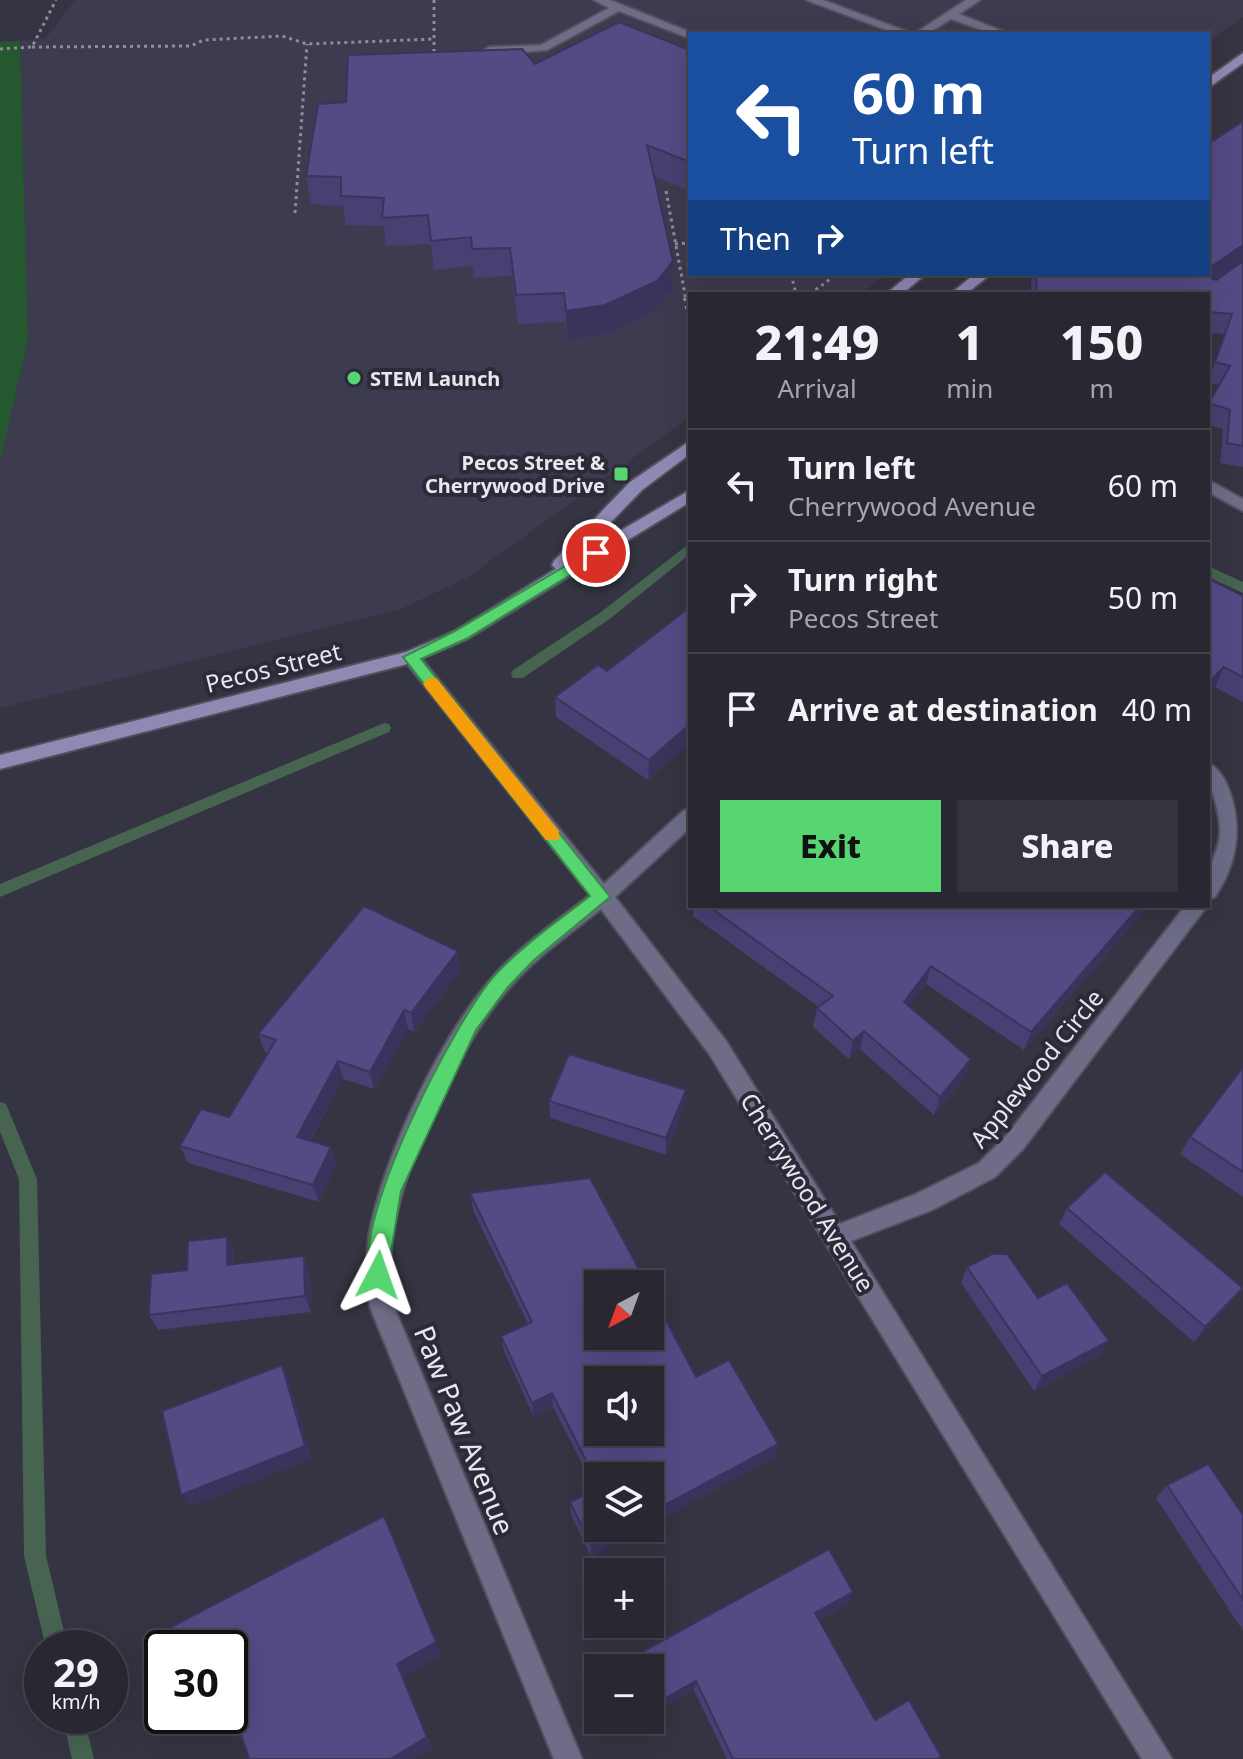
<!DOCTYPE html>
<html lang="en">
<head>
<meta charset="utf-8">
<style>
  :root { --surface:#282732; --page:#34333e; --text:#f1f3f6; --muted:#a5a5ac; --line:#44444d; --accent:#57d570 }
  body { margin:0; font-family:"Noto Sans",sans-serif; background:var(--page); color:var(--text); height:100vh; display:flex; flex-direction:column; font-size:30px; white-space:nowrap }
  * { box-sizing:border-box; margin:0 }
  p { font-size:26px; color:var(--muted) }
  .icon { flex:none; width:44px; height:44px; fill:none; stroke:currentColor; stroke-width:2; stroke-linecap:round; stroke-linejoin:round }
  .map { position:relative; flex:1; overflow:hidden }
  .details { position:absolute; left:688px; top:292px; width:522px; height:616px; display:flex; flex-direction:column; background:var(--surface); border-radius:0px; box-shadow:0 8px 32px #0002,0 0 0 2px var(--line) }
  .details>* { flex:none }
  .guide { position:absolute; left:688px; top:32px; width:522px; height:244px; border-radius:0px; box-shadow:0 8px 32px #0002,0 0 0 2px var(--line); background:#1a4fa0; color:#fff; overflow:hidden }
  .needle { width:52px; rotate:221deg }
  .tools { position:absolute; left:584px; top:1270px; display:grid; gap:16px }
  .tools a { display:grid; place-items:center; width:80px; height:80px; border-radius:0px; background:var(--surface); box-shadow:0 8px 32px #0002,0 0 0 2px var(--line); font-size:40px }
  .speed { position:absolute; left:24px; top:1630px; display:flex; gap:16px; font-size:40px; font-weight:700; text-align:center }
  .speed>* { display:grid; place-content:center; width:104px; height:104px; border-radius:50%; background:var(--surface); box-shadow:0 8px 32px #0002,0 0 0 2px var(--line); line-height:1 }
  .speed small { font-size:20px; font-weight:400 }
  .speed .limit { border:4px solid #111; border-radius:12px; background:#fff; color:#111 }
  .pin { position:absolute; display:grid; place-items:center; width:68px; height:68px; color:#fff; margin:-34px; border:4px solid #fff; border-radius:50%; box-shadow:0 2px 8px #0007 }
  .me { position:absolute; width:88px; margin:-44px; rotate:4deg; stroke-linejoin:round; filter:drop-shadow(0 0 6px #0008) }
  .turn { display:flex; align-items:center; gap:28px; height:168px; padding:0 32px; font-size:36px }
  .turn .icon { width:104px; height:104px; stroke-width:2.5 }
  .turn b { display:block; font-size:56px; line-height:68px }
  .then { display:flex; align-items:center; height:76px; padding:0 32px; background:#0003; gap:16px; font-size:30px }
  .eta { display:flex; justify-content:space-evenly; align-items:center; height:136px; text-align:center }
  .eta b { font-size:48px; font-weight:800; line-height:56px }
  .primary-button { display:flex; gap:16px; margin-top:auto; padding:16px 32px }
  .primary-button a { flex:1; height:92px; border-radius:0px; background:var(--accent); color:#111; font-size:32px; font-weight:800; line-height:92px; text-align:center }
  .primary-button a+a { background:var(--page); color:var(--text) }
  ul { padding:0; list-style:none }
  li { display:flex; align-items:center; gap:24px; height:112px; padding:0 32px; border-top:2px solid var(--line) }
  li div { flex:1 }
  li b { display:block; font-size:30px }
  li em { font-style:normal }
  .map>svg:first-child { display:block }
  .built { fill:#3d3b50 }
  .green { fill:#25582e }
  .lines { fill:none; stroke-linecap:round; stroke-linejoin:round }
  .stream { fill:#466450; fill-rule:evenodd }
  .lane-casing { stroke:#51515e; stroke-width:4 }
  .street-casing { stroke:#51515e; stroke-width:4 }
  .secondary-casing { stroke:#51515e; stroke-width:4 }
  .path-far1 { stroke:#8e8e99; stroke-width:3; stroke-dasharray:3 4; stroke-linecap:butt }
  .path { stroke:#8e8e99; stroke-width:4; stroke-dasharray:3 5; stroke-linecap:butt }
  .lane { fill:#6e6c87; fill-rule:evenodd }
  .street { fill:#6e6c87; fill-rule:evenodd }
  .secondary { fill:#8e8ab4; fill-rule:evenodd }
  .wall { fill:#474072 }
  .shaded-wall { fill:#3a345c }
  .building { fill:#534b84; stroke:#3a345c; stroke-width:2; fill-rule:evenodd }
  .route { fill:#57d570; stroke:#398a49; stroke-width:2 }
  .slow { fill:#f59e0b }
  .poi-dot { fill:#57d570; stroke:#2b2a38; stroke-width:3 }
  .labels { text-anchor:middle; dominant-baseline:central; stroke-width:8; stroke-linejoin:round; paint-order:stroke }
  .far-poi-label { font-size:20px; font-weight:bold; fill:#e7e7f0; stroke:#2b2a38; text-anchor:start }
  .street-label { font-size:24px; fill:#e7e7f0; stroke:#2b2a38 }
  .near-street-label { font-size:28px; fill:#e7e7f0; stroke:#2b2a38 }
</style>
</head>
<body>
<div class="map">
<svg width="1243" height="1759" viewBox="0 0 1243 1759">
  <rect width="100%" height="100%" fill="#353442"/>
  <polygon class="built" points="75,0 1243,0 1243,17 1208,42 1208,34 690,34 690,274 887,274 860,294 690,294 690,417 468,577 401,609 0,708 0,463 28,339 20,41 46,38"/>
  <polygon class="green" points="20,41 28,339 0,463 0,42"/>
  <g class="lines">
    <g class="stream">
      <polygon points="690,543 690,554 611,618 523,678 513,678 511,674 513,670 601,612"/>
      <polygon points="1208,566 1243,582 1243,593 1208,577"/>
      <polygon points="384,723 389,724 391,728 389,732 0,897 0,884"/>
      <polygon points="0,1102 6,1104 37,1179 46,1556 68,1648 46,1648 24,1556 19,1179 0,1132"/>
      <polygon points="62,1716 84,1716 94,1759 72,1759"/>
    </g>
    <defs>
      <g id="lane">
        <polygon points="594,0 610,0 695,34 686,37 619,11 547,50 489,55 483,51 489,47 541,45 609,8"/>
        <polygon points="806,0 823,0 914,34 966,0 980,0 959,14 1010,34 993,34 951,19 927,34 897,34"/>
      </g>
      <g id="street">
        <polygon points="1208,480 1243,499 1243,511 1208,492"/>
        <path d="M411,651L417,653L604,884L683,811L690,809V828L615,897L726,1041L840,1224L916,1194L979,1163L1007,1135L1185,906H1207L1023,1149L995,1177L932,1210L851,1241L1172,1759H1142L710,1055L601,909C571,933 539,955 513,984C461,1040 402,1164 392,1240C389,1263 391,1285 394,1307L582,1759H554L370,1307C367,1283 365,1258 369,1234C385,1153 441,1034 496,973C524,943 558,920 590,895L405,661L402,657L405,653Z"/>
        <path d="M1208,764C1218,767 1224,778 1228,787C1243,826 1238,862 1215,897L1208,899C1208,891 1206,881 1208,874C1212,859 1220,847 1220,831C1220,807 1208,788 1208,764Z"/>
      </g>
      <g id="secondary">
        <polygon points="1243,53 1243,63 1208,88 1208,78"/>
        <polygon points="910,274 926,274 902,294 886,294"/>
        <polygon points="975,274 991,274 966,294 950,294"/>
        <polygon points="690,441 690,454 642,490 579,555 690,490 690,502 467,639 411,663 0,769 0,755 406,652 455,631 556,569 552,565 554,561 630,482"/>
      </g>
    </defs>
    <use href="#lane" class="lane-casing"/>
    <use href="#street" class="street-casing"/>
    <use href="#secondary" class="secondary-casing"/>
    <g class="path-far1">
      <polyline points="434,0 434,59"/>
      <polyline points="32,47 191,46 204,40 282,36 307,44 434,39"/>
      <polyline points="0,49 32,47 56,0"/>
      <polyline points="666,191 686,300"/>
      <polyline points="295,213 307,44"/>
      <polyline points="675,244 690,243"/>
      <polyline points="791,274 796,294"/>
      <polyline points="810,294 837,274"/>
    </g>
    <polyline class="path" points="685,298 690,325"/>
    <use href="#lane" class="lane"/>
    <use href="#street" class="street"/>
    <use href="#secondary" class="secondary"/>
  </g>
  <g class="wall">
    <polygon points="690,50 690,191 654,176 673,261 672,290 656,310 606,334 567,340 565,322 518,324 512,276 474,278 473,266 434,270 431,244 386,246 384,226 346,225 343,206 311,204 306,176 346,102 535,64"/>
    <polygon points="1243,260 1215,280 1243,261 1243,467 1220,463 1223,429 1208,425 1208,406 1219,385 1208,382 1225,334 1208,333 1208,294 1031,294 1031,284 1033,274 1208,274"/>
    <polygon points="1208,578 1243,596 1243,702 1215,687 1208,695"/>
    <polygon points="690,607 690,743 648,780 556,717 555,697 607,671"/>
    <polygon points="694,906 1148,906 1024,1050 926,984 909,1006 971,1059 965,1077 934,1115 860,1049 849,1059 813,1027 817,1008 819,1007 693,916"/>
    <polygon points="461,969 414,1032 408,1029 374,1089 343,1079 310,1141 331,1147 336,1164 319,1202 188,1163 180,1146 229,1117 268,1053 265,1052 258,1034"/>
    <polygon points="1243,1067 1243,1197 1180,1154 1190,1137"/>
    <polygon points="549,1101 684,1107 666,1155 550,1118"/>
    <polygon points="470,1193 778,1444 775,1457 650,1525 650,1476 598,1476 598,1528 591,1557 571,1515 570,1502 595,1489 553,1407 534,1417 504,1351 501,1336 528,1324 473,1210"/>
    <polygon points="1067,1208 1231,1303 1194,1342 1059,1224"/>
    <polygon points="227,1237 234,1253 234,1265 304,1256 310,1272 311,1312 158,1330 149,1315 187,1270"/>
    <polygon points="967,1267 1038,1298 1100,1356 1034,1391 961,1283"/>
    <polygon points="1167,1485 1243,1515 1243,1631 1156,1498"/>
    <polygon points="853,1592 848,1603 819,1620 875,1720 939,1759 727,1759 694,1690 661,1709 650,1686 650,1668 641,1668 639,1663 640,1653"/>
  </g>
  <g class="shaded-wall">
    <polygon points="1243,245 1243,260 1195,293 1201,274 1208,274 1208,269"/>
    <polygon points="673,261 672,290 656,310 606,334 567,340 566,311"/>
    <polygon points="1224,667 1215,687 1208,695 1208,683"/>
    <polygon points="690,724 690,743 648,780 649,760"/>
    <polygon points="1140,906 1148,906 1024,1050 1031,1032"/>
    <polygon points="458,951 461,969 414,1032 411,1013"/>
    <polygon points="931,966 926,984 899,1020 904,1002"/>
    <polygon points="404,1010 408,1029 374,1089 370,1072"/>
    <polygon points="864,1031 860,1049 849,1059 853,1041"/>
    <polygon points="971,1059 965,1077 934,1115 940,1097"/>
    <polygon points="338,1061 343,1079 302,1154 297,1137"/>
    <polygon points="686,1090 684,1107 666,1155 666,1138"/>
    <polygon points="331,1147 336,1164 319,1202 313,1185"/>
    <polygon points="227,1237 234,1253 234,1281 227,1265"/>
    <polygon points="304,1256 310,1272 311,1312 305,1296"/>
    <polygon points="1243,1288 1231,1303 1194,1342 1205,1327"/>
    <polygon points="1109,1341 1100,1356 1034,1391 1042,1376"/>
    <polygon points="282,1365 289,1380 312,1459 190,1507 181,1495"/>
    <polygon points="552,1393 553,1407 534,1417 532,1403"/>
    <polygon points="778,1444 775,1457 650,1525 650,1513"/>
    <polygon points="622,1528 644,1528 591,1557 591,1545"/>
    <polygon points="853,1592 848,1603 811,1624 815,1613"/>
    <polygon points="436,1642 442,1655 403,1676 433,1748 414,1759 390,1759 397,1664"/>
    <polygon points="696,1681 694,1690 661,1709 662,1700"/>
  </g>
  <g class="building">
    <polygon points="619,22 690,50 690,162 647,145 673,261 657,281 605,305 566,311 564,293 516,295 510,248 472,249 471,237 431,241 428,215 382,218 384,198 341,196 341,177 306,176 318,104 346,102 348,55 522,49 535,64"/>
    <polygon points="1243,121 1243,245 1208,269 1208,144"/>
    <polygon points="1243,261 1243,446 1227,443 1230,410 1209,403 1230,366 1215,362 1232,314 1208,312 1208,294 1037,294 1036,274 1202,274 1216,280"/>
    <polygon points="1208,578 1243,596 1243,677 1224,667 1208,683"/>
    <polygon points="690,607 690,724 649,760 555,697 598,665 607,671"/>
    <polygon points="364,906 458,951 411,1013 404,1010 370,1072 338,1061 297,1137 331,1147 313,1185 180,1146 201,1109 229,1117 276,1040 258,1034"/>
    <polygon points="708,906 1140,906 1031,1032 931,966 904,1002 971,1059 940,1097 864,1031 853,1041 817,1008 833,996"/>
    <polygon points="569,1054 686,1090 666,1138 549,1101"/>
    <polygon points="1243,1067 1243,1172 1190,1137"/>
    <polygon points="1105,1172 1243,1288 1205,1327 1067,1208"/>
    <path d="M590,1178L647,1284H598V1336H650V1290L696,1377L729,1360L778,1444L650,1513V1476H598V1484L552,1393L532,1403L501,1336L532,1322L470,1193ZM598,1380H650V1432H598Z"/>
    <polygon points="227,1237 227,1265 304,1256 305,1296 149,1315 151,1274 187,1270 188,1241"/>
    <polygon points="992,1254 1007,1254 1038,1298 1067,1283 1109,1341 1042,1376 967,1267"/>
    <polygon points="282,1365 305,1446 181,1495 162,1411"/>
    <polygon points="1208,1464 1243,1515 1243,1600 1167,1485"/>
    <polygon points="598,1488 598,1528 622,1528 591,1545 570,1502"/>
    <polygon points="384,1516 436,1642 397,1664 427,1737 390,1759 249,1759 230,1702 230,1648 178,1648 171,1627"/>
    <polygon points="829,1549 853,1592 815,1613 875,1720 909,1700 941,1756 937,1759 733,1759 696,1681 662,1700 650,1675 650,1668 646,1668 640,1653"/>
  </g>
  <path class="route" d="M596,548L601,549V556L466,639L421,659L610,897L534,960L508,987L476,1030L401,1191L386,1282L378,1285L371,1282C347,1228 456,1018 495,975C523,945 558,921 590,896L403,657L455,631Z"/>
  <polygon class="slow" points="431,677 437,679 559,831 559,840 546,840 425,687 423,683"/>
  <g class="poi-dot">
    <circle cx="354" cy="378" r="8"/>
    <rect x="613" y="466" width="16" height="16" rx="4"/>
  </g>
  <g class="labels">
    <g class="far-poi-label">
      <text x="370" y="378">STEM Launch</text>
      <text x="605" y="462" text-anchor="end">Pecos Street &amp;<tspan x="605" dy="23">Cherrywood Drive</tspan></text>
    </g>
    <g class="street-label">
      <text transform="translate(273 667) rotate(-14)">Pecos Street</text>
      <text transform="translate(1036 1068) rotate(-51)">Applewood Circle</text>
      <text transform="translate(808 1192) rotate(58)">Cherrywood Avenue</text>
    </g>
    <g class="near-street-label">
      <text transform="translate(465 1430) rotate(68)">Paw Paw Avenue</text>
    </g>
  </g>
</svg>
<div class="tools">
<a><svg class="needle" viewBox="-14 -14 28 28"><path d="M0-13l5 13h-10z" fill="#e53935"/><path d="M0 13l5-13h-10z" fill="#a5a5ac"/></svg></a>
<a><svg class="icon" aria-label="sound" viewBox="0 0 24 24"><path d="M4 9h4l5-4v14l-5-4H4zM17 9q2 3 0 6"/></svg></a>
<a><svg class="icon" aria-label="layers" viewBox="0 0 24 24"><path d="M12 4l9 5-9 5-9-5zM3 14l9 5 9-5"/></svg></a>
<a>+</a>
<a>−</a>
</div>
<div class="speed"><div>29<small>km/h</small></div><div class="limit">30</div></div>
<div class="pin" style="left:596px;top:553px;background:#d93025"><svg class="icon" aria-label="arrive" viewBox="0 0 24 24"><path d="M6 21V4h12l-3 4 3 4H6"/></svg></div>
<svg class="me" style="left:378px;top:1275px" viewBox="-20 -20 40 40"><path d="M0-17L14 15 0 8-14 15z" fill="#57d570" stroke="#fff" stroke-width="4"/></svg>
<div class="guide">
<div class="turn"><svg class="icon" aria-label="left" viewBox="0 0 24 24"><path d="M17 20v-9H6M10 6l-5 5 5 5"/></svg><div><b>60 m</b>Turn left</div></div>
<div class="then">Then<svg class="icon" aria-label="right" viewBox="0 0 24 24"><path d="M7 20v-9h11M14 6l5 5-5 5"/></svg></div>
</div>
<section class="details">
<div class="eta">
<div><b>21:49</b><p>Arrival</p></div>
<div><b>1</b><p>min</p></div>
<div><b>150</b><p>m</p></div>
</div>
<ul>
<li><svg class="icon" aria-label="left" viewBox="0 0 24 24"><path d="M17 20v-9H6M10 6l-5 5 5 5"/></svg><div><b>Turn left</b><p>Cherrywood Avenue</p></div><em>60 m</em></li>
<li><svg class="icon" aria-label="right" viewBox="0 0 24 24"><path d="M7 20v-9h11M14 6l5 5-5 5"/></svg><div><b>Turn right</b><p>Pecos Street</p></div><em>50 m</em></li>
<li><svg class="icon" aria-label="arrive" viewBox="0 0 24 24"><path d="M6 21V4h12l-3 4 3 4H6"/></svg><div><b>Arrive at destination</b></div><em>40 m</em></li>
</ul>
<div class="primary-button"><a>Exit</a><a>Share</a></div>
</section>
</div>
</body>
</html>
